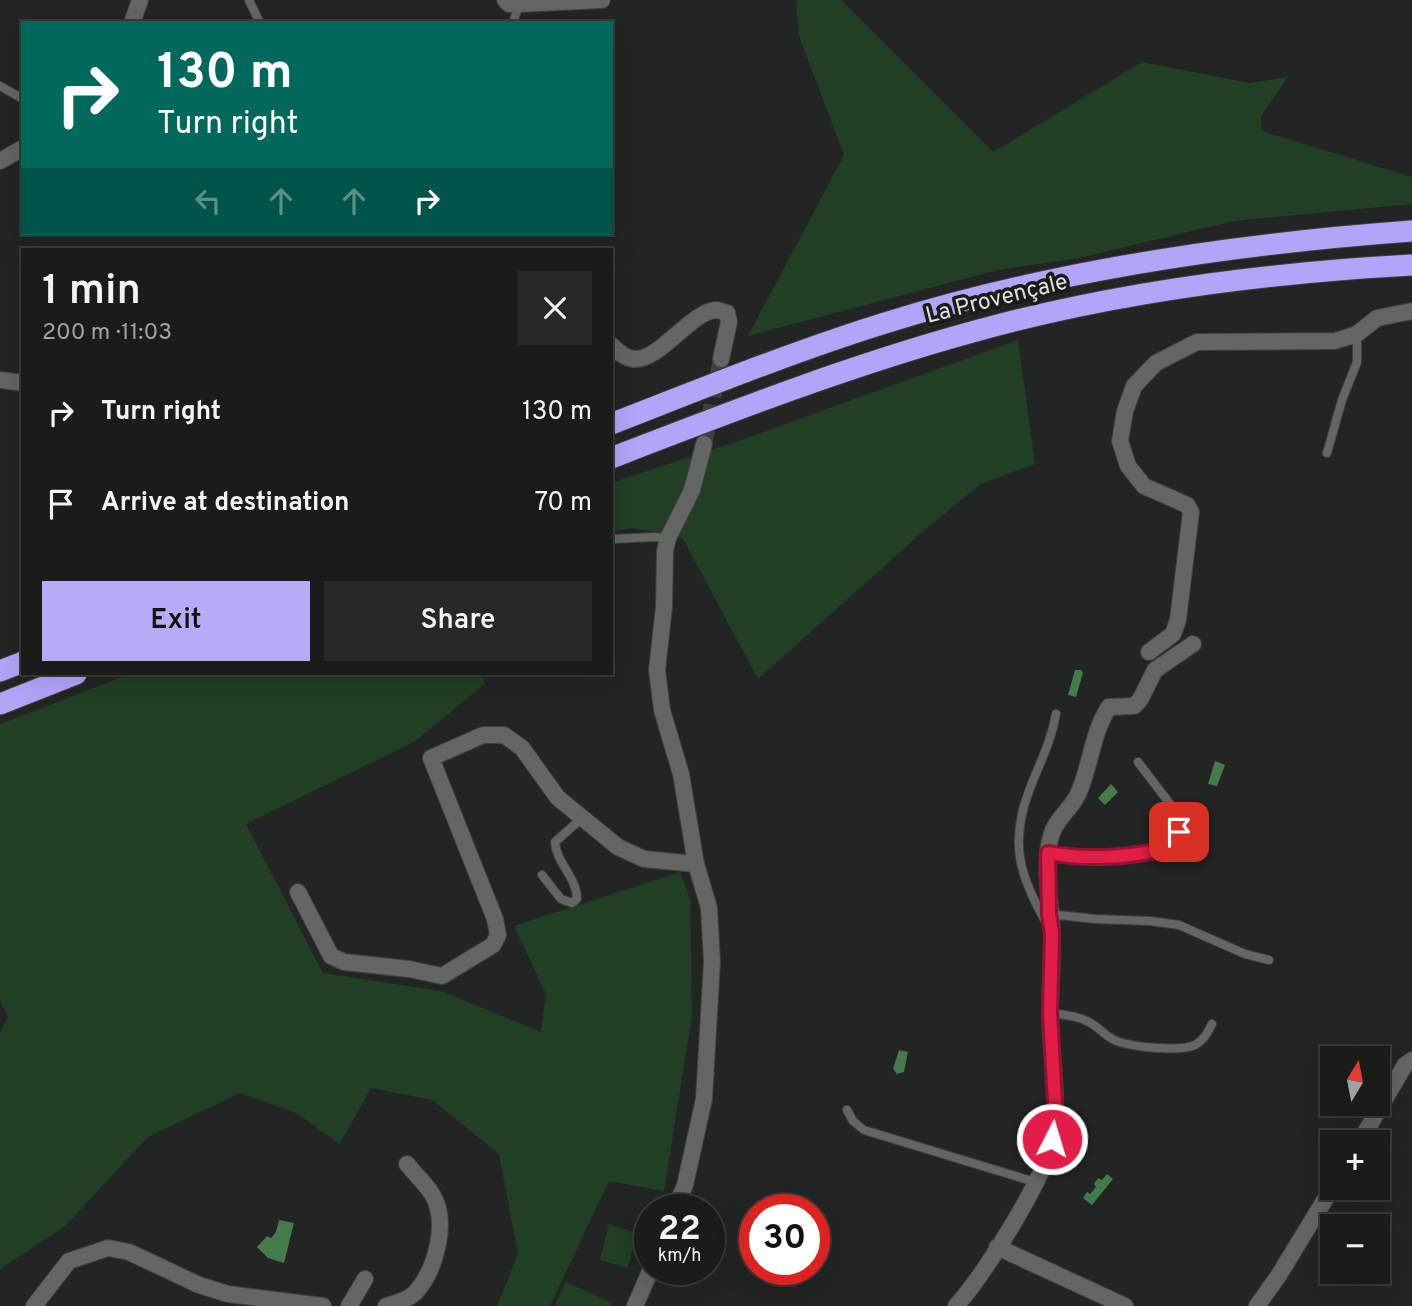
<!DOCTYPE html>
<html lang="en">
<head>
<meta charset="utf-8">
<style>
  :root { --surface:#1a1c1a; --page:#272927; --text:#f1f3f6; --muted:#9fa1a2; --line:#383a39; --accent:#b7abf8 }
  body { margin:0; font-family:Overpass,sans-serif; background:var(--page); color:var(--text); height:100vh; display:flex; flex-direction:column; font-size:26px; white-space:nowrap }
  * { box-sizing:border-box; margin:0 }
  p { font-size:23px; color:var(--muted) }
  .icon { flex:none; width:38px; height:38px; fill:none; stroke:currentColor; stroke-width:2; stroke-linecap:round; stroke-linejoin:round }
  .map { position:relative; flex:1; overflow:hidden }
  .sheet { position:absolute; left:21px; top:248px; width:592px; height:427px; display:flex; flex-direction:column; background:var(--surface); border-radius:0px; box-shadow:0 7px 28px #0002,0 0 0 2px var(--line) }
  .sheet>* { flex:none }
  .banner { position:absolute; left:21px; top:21px; width:592px; height:214px; border-radius:0px; box-shadow:0 7px 28px #0002,0 0 0 2px var(--line); background:#00695c; color:#fff; overflow:hidden }
  .needle { width:46px; rotate:10deg }
  .controls { position:absolute; left:1320px; top:1046px; display:grid; gap:14px }
  .controls a { display:grid; place-items:center; width:70px; height:70px; border-radius:0px; background:var(--surface); box-shadow:0 7px 28px #0002,0 0 0 2px var(--line); font-size:35px }
  .speed { position:absolute; left:634px; top:1194px; display:flex; gap:14px; font-size:35px; font-weight:700; text-align:center }
  .speed>* { display:grid; place-content:center; width:91px; height:91px; border-radius:50%; background:var(--surface); box-shadow:0 7px 28px #0002,0 0 0 2px var(--line); line-height:1 }
  .speed small { font-size:18px; font-weight:400 }
  .speed .limit { border:10px solid #d22; background:#fff; color:#111 }
  .pin { position:absolute; display:grid; place-items:center; width:60px; height:60px; color:#fff; margin:-30px; border-radius:14px; box-shadow:0 4px 10px #0006 }
  .me { position:absolute; width:77px; margin:-38px; rotate:5deg; stroke-linejoin:round; filter:drop-shadow(0 0 5px #0008) }
  .turn { display:flex; align-items:center; gap:24px; height:147px; padding:0 21px; font-size:32px }
  .turn .icon { width:91px; height:91px; stroke-width:2.5 }
  .turn b { display:block; font-size:49px; line-height:60px }
  .lanes { display:flex; align-items:center; height:66px; padding:0 21px; background:#0003; justify-content:center; gap:35px; direction:ltr }
  .lanes .off { opacity:.35 }
  .round { display:grid; place-items:center; flex:none; width:74px; height:74px; border-radius:0px; background:var(--page) }
  .summary { display:flex; align-items:center; justify-content:space-between; height:119px; padding:0 21px }
  h1 { font-size:42px; font-weight:600; line-height:52px }
  .action { display:flex; gap:14px; margin-top:auto; padding:14px 21px }
  .action a { flex:1; height:80px; border-radius:0px; background:var(--accent); color:#111; font-size:28px; font-weight:600; line-height:80px; text-align:center }
  .action a+a { background:var(--page); color:var(--text) }
  ul { padding:0; list-style:none }
  li { display:flex; align-items:center; gap:21px; height:91px; padding:0 21px }
  li div { flex:1 }
  li b { display:block; font-size:26px }
  li em { font-style:normal }
  .map>svg:first-child { display:block }
  .green { fill:#203f24 }
  .water { fill:#447b4b }
  .lines { fill:none; stroke-linecap:round; stroke-linejoin:round }
  .minor-tunnel { stroke:#3e413f; stroke-width:16; stroke-dasharray:16 8; stroke-linecap:butt }
  .service-casing { stroke:#3f413f; stroke-width:10 }
  .minor-casing { stroke:#3f413f; stroke-width:18 }
  .motorway-casing { stroke:#3f413f; stroke-width:23 }
  .service { stroke:#636663; stroke-width:8 }
  .minor { stroke:#636663; stroke-width:16 }
  .motorway { stroke:#b2a5f9; stroke-width:21 }
  .route-casing { stroke:#92132f; stroke-width:18 }
  .route { stroke:#e11d48; stroke-width:12 }
  .labels { text-anchor:middle; dominant-baseline:central; stroke-width:7; stroke-linejoin:round; paint-order:stroke }
  .street-label { font-size:23px; fill:#dfe1df; stroke:#191c19 }
</style>
</head>
<body>
<div class="map">
<svg width="1412" height="1306" viewBox="0 0 1412 1306">
  <rect width="100%" height="100%" fill="#222523"/>
  <g class="green">
    <polygon points="796,0 841,0 993,152 1142,62 1249,83 1288,77 1261,116 1262,131 1412,177 1412,204 1234,221 1079,258 998,270 748,336 844,155 799,36"/>
    <polygon points="1018,340 1035,464 981,484 926,529 758,679 682,537 632,528 611,532 611,483 736,442"/>
    <polygon points="130,674 482,674 485,684 414,742 246,824 323,973 441,991 541,1032 546,994 514,926 680,872 690,899 692,1015 664,1191 609,1181 550,1306 497,1306 518,1254 499,1154 432,1100 371,1088 340,1144 296,1113 240,1093 148,1137 64,1227 0,1269 0,1033 8,1017 0,1001 0,724"/>
    <polygon points="609,1224 636,1233 628,1268 600,1260"/>
    <polygon points="565,1282 611,1302 610,1306 555,1306"/>
  </g>
  <g class="water">
    <polygon points="1075,670 1081,670 1083,673 1076,697 1068,695"/>
    <polygon points="1215,761 1225,765 1217,786 1208,784"/>
    <polygon points="1111,784 1118,792 1105,805 1098,798"/>
    <polygon points="899,1050 908,1052 904,1072 897,1074 893,1069"/>
    <polygon points="1107,1174 1113,1179 1092,1205 1083,1198 1087,1192 1090,1194 1096,1187 1094,1184 1098,1178 1102,1180"/>
    <polygon points="279,1220 294,1223 284,1263 268,1258 257,1247 267,1236 271,1238 276,1232"/>
  </g>
  <g class="lines">
    <polyline class="minor-tunnel" points="704,444 721,359"/>
    <defs>
      <g id="service">
        <polyline points="249,0 260,23"/>
        <polyline points="513,23 519,4"/>
        <polyline points="0,86 23,99"/>
        <polyline points="1327,453 1342,400 1357,362 1357,334"/>
        <polyline points="611,539 655,537 668,538"/>
        <path d="M1048,853C1086,860 1133,858 1170,847L1179,832L1180,817L1138,762"/>
        <path d="M542,875L561,899L572,903L577,899C577,877 556,863 555,842L582,818"/>
        <polyline points="1049,914 1095,919 1150,921 1179,925 1245,954 1269,960"/>
        <path d="M1047,924C1020,877 1009,844 1029,791C1039,764 1051,743 1056,714"/>
        <path d="M1050,1013C1064,1015 1080,1016 1092,1024C1102,1030 1108,1039 1119,1042C1136,1047 1179,1052 1195,1045C1204,1040 1208,1032 1212,1024"/>
        <polyline points="847,1110 853,1121 864,1130 1035,1182"/>
      </g>
      <g id="minor">
        <polyline points="505,0 509,4 519,4 602,0"/>
        <polyline points="132,23 140,0"/>
        <polyline points="0,161 23,148"/>
        <path d="M611,345C617,351 625,359 635,359C660,360 692,311 716,310C720,310 723,312 727,313L729,322L721,359"/>
        <polyline points="0,380 23,383"/>
        <polyline points="1149,652 1173,634 1178,620 1191,512 1187,505 1144,486 1128,466 1120,441 1125,411 1134,386 1156,363 1197,342 1335,341 1357,334 1377,318 1412,311"/>
        <polyline points="298,892 331,956 344,962 409,969 442,976 493,945 498,935 495,919 431,758 483,735 504,735 522,748 558,798 618,847 644,859 696,864"/>
        <polyline points="1359,1143 1405,1065 1412,1060"/>
        <polyline points="675,1209 685,1185 704,1099 712,962 709,908 696,864 681,774 662,710 657,670 664,607 665,551 668,538 692,490 704,444"/>
        <polyline points="997,1247 1125,1306"/>
        <polyline points="34,1306 69,1261 108,1248 129,1252 199,1285 228,1294 323,1306"/>
        <polyline points="349,1306 365,1279"/>
        <path d="M386,1306C395,1304 409,1299 416,1292C436,1269 449,1221 432,1194C425,1183 415,1174 407,1164"/>
        <polyline points="635,1306 651,1269"/>
        <path d="M956,1306C983,1276 1047,1176 1053,1137C1059,1097 1051,1056 1050,1016C1050,989 1053,963 1052,936C1052,903 1042,869 1051,836C1055,819 1073,808 1079,792C1091,764 1092,733 1109,707L1134,706L1140,700L1155,670L1193,644"/>
        <polyline points="1257,1306 1279,1275 1332,1188"/>
      </g>
      <g id="motorway">
        <path d="M611,424C701,389 792,352 885,323C1055,270 1234,244 1412,231"/>
        <path d="M611,458C730,412 848,366 972,332C1115,292 1264,273 1412,265"/>
        <polyline points="0,671 23,662"/>
        <polyline points="0,704 76,674"/>
      </g>
    </defs>
    <use href="#service" class="service-casing"/>
    <use href="#minor" class="minor-casing"/>
    <use href="#motorway" class="motorway-casing"/>
    <use href="#service" class="service"/>
    <use href="#minor" class="minor"/>
    <use href="#motorway" class="motorway"/>
  </g>
  <g class="lines">
    <defs>
      <path id="route" d="M1052,1139L1055,1102L1050,1013L1052,933L1049,914L1048,853C1086,860 1133,858 1170,847L1179,832"/>
    </defs>
    <use href="#route" class="route-casing"/>
    <use href="#route" class="route"/>
  </g>
  <g class="labels">
    <g class="street-label">
      <text transform="translate(997 300) rotate(-14)">La Provençale</text>
    </g>
  </g>
</svg>
<div class="controls">
<a><svg class="needle" viewBox="-14 -14 28 28"><path d="M0-13l5 13h-10z" fill="#e53935"/><path d="M0 13l5-13h-10z" fill="#9fa1a2"/></svg></a>
<a>+</a>
<a>−</a>
</div>
<div class="speed"><div>22<small>km/h</small></div><div class="limit">30</div></div>
<div class="pin" style="left:1179px;top:832px;background:#d93025"><svg class="icon" aria-label="arrive" viewBox="0 0 24 24"><path d="M6 21V4h12l-3 4 3 4H6"/></svg></div>
<svg class="me" style="left:1052px;top:1139px" viewBox="-20 -20 40 40"><circle r="17" fill="#e11d48" stroke="#fff" stroke-width="3"/><path d="M0-11L8 9 0 5-8 9z" fill="#fff"/></svg>
<div class="banner">
<div class="turn"><svg class="icon" aria-label="right" viewBox="0 0 24 24"><path d="M7 20v-9h11M14 6l5 5-5 5"/></svg><div><b>130 m</b>Turn right</div></div>
<div class="lanes"><svg class="icon off" aria-label="left" viewBox="0 0 24 24"><path d="M17 20v-9H6M10 6l-5 5 5 5"/></svg><svg class="icon off" aria-label="ahead" viewBox="0 0 24 24"><path d="M12 20V5M6 11l6-6 6 6"/></svg><svg class="icon off" aria-label="ahead" viewBox="0 0 24 24"><path d="M12 20V5M6 11l6-6 6 6"/></svg><svg class="icon" aria-label="right" viewBox="0 0 24 24"><path d="M7 20v-9h11M14 6l5 5-5 5"/></svg></div>
</div>
<section class="sheet">
<div class="summary"><div><h1>1 min</h1><p>200 m · 11:03</p></div><a class="round"><svg class="icon" aria-label="close" viewBox="0 0 24 24"><path d="M6 6l12 12M18 6L6 18"/></svg></a></div>
<ul>
<li><svg class="icon" aria-label="right" viewBox="0 0 24 24"><path d="M7 20v-9h11M14 6l5 5-5 5"/></svg><div><b>Turn right</b></div><em>130 m</em></li>
<li><svg class="icon" aria-label="arrive" viewBox="0 0 24 24"><path d="M6 21V4h12l-3 4 3 4H6"/></svg><div><b>Arrive at destination</b></div><em>70 m</em></li>
</ul>
<div class="action"><a>Exit</a><a>Share</a></div>
</section>
</div>
</body>
</html>
